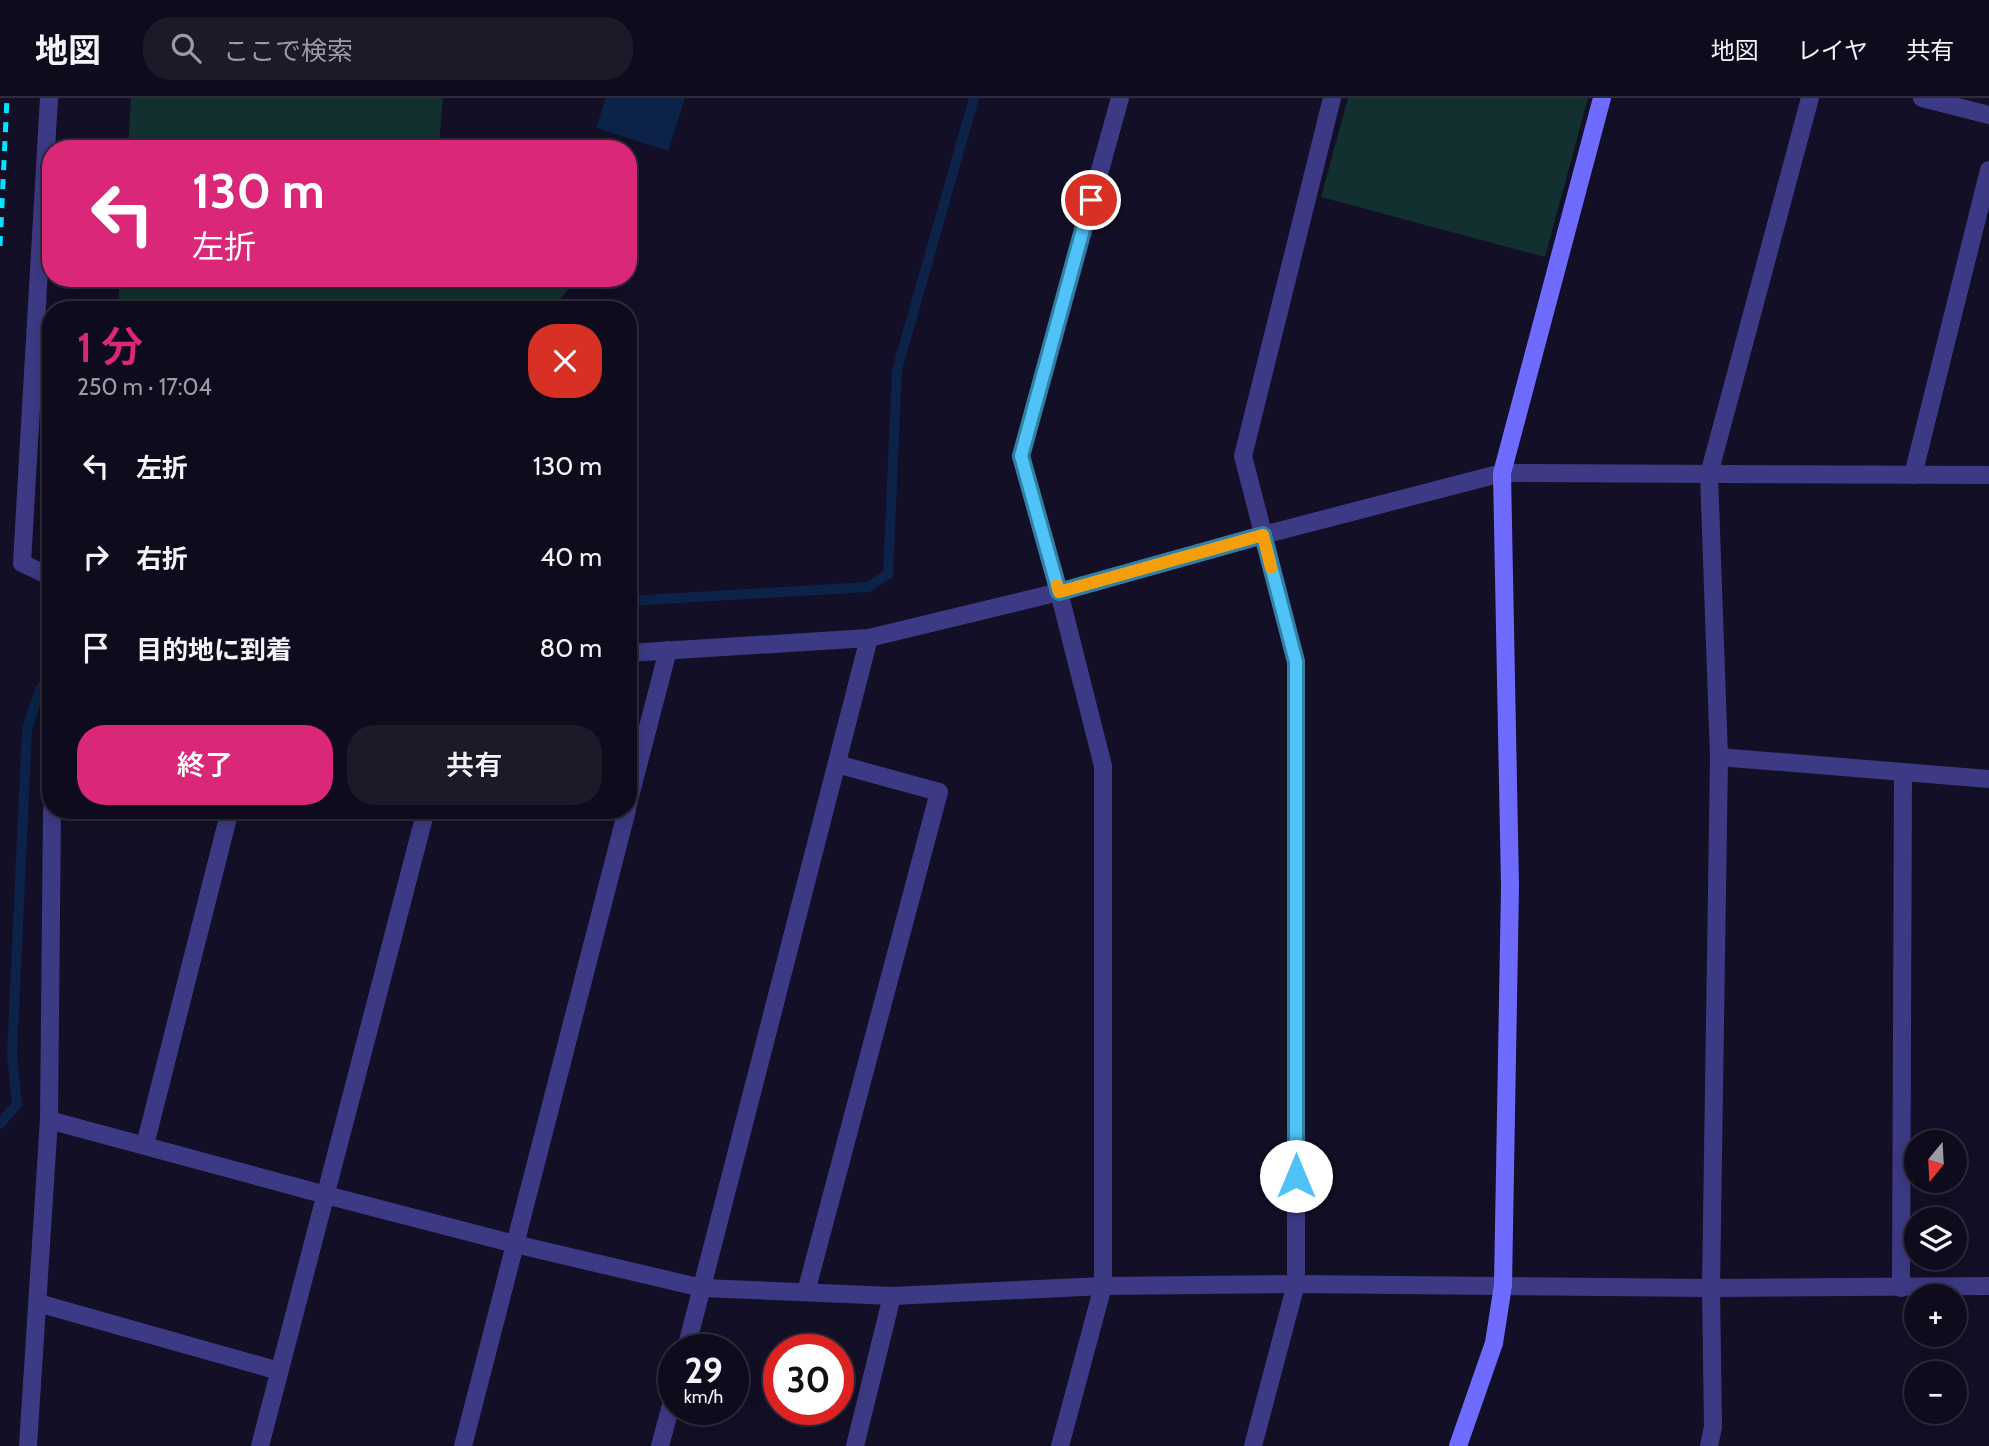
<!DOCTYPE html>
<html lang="ja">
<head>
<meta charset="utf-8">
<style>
  :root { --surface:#0e0b1c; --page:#1c1929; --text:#f1f3f6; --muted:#9b9ba3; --line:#2e2b3b; --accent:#db2777 }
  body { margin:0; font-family:Cabin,"Noto Sans JP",sans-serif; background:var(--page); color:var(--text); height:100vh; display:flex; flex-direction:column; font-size:26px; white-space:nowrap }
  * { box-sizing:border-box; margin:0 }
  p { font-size:23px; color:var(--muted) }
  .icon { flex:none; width:38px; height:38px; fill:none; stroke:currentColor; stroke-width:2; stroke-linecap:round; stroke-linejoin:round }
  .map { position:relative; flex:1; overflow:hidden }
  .side { position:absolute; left:42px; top:203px; width:595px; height:518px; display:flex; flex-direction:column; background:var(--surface); border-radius:28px; box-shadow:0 4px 18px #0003,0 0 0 2px var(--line) }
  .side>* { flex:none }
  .guide { position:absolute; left:42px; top:42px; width:595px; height:147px; border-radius:28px; box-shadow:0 4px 18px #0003,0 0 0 2px var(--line); background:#db2777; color:#fff; overflow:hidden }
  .needle { width:46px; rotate:198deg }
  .tools { position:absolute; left:1904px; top:1032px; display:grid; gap:14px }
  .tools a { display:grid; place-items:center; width:63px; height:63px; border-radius:50%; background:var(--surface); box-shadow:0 4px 18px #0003,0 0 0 2px var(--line); font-size:35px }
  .speed { position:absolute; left:658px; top:1236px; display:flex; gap:14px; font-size:35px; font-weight:700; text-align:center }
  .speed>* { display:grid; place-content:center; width:91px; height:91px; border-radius:50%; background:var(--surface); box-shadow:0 4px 18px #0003,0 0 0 2px var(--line); line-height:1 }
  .speed small { font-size:18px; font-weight:400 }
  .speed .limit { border:10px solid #d22; background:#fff; color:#111 }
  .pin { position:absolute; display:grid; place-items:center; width:60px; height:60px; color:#fff; margin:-30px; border:4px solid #fff; border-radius:50%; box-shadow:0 2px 7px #0007 }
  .me { position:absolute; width:77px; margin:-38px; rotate:0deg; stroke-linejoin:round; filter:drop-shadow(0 0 5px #0008) }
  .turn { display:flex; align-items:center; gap:24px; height:147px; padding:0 35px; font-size:32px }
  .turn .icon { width:91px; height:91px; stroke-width:2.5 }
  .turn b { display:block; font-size:49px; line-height:60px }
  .round { display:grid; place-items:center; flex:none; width:74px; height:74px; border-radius:28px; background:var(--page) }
  .head { display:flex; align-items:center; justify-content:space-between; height:119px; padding:0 35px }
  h1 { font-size:42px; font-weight:600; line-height:52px; color:var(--accent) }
  .action { display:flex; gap:14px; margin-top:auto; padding:14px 35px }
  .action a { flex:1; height:80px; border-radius:28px; background:var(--accent); color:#fff; font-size:28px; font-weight:600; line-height:80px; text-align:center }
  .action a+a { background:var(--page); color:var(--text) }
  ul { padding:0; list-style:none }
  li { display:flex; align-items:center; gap:21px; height:91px; padding:0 35px }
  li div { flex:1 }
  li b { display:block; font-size:26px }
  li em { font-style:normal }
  header { display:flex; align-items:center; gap:42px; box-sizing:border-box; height:98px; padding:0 35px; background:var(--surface); border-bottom:2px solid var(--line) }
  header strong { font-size:33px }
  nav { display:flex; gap:38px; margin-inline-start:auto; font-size:24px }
  .search { width:490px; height:63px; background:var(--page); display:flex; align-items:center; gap:18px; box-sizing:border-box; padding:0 24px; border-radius:28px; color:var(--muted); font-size:26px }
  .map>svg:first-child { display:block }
  .green { fill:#12302f }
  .water { fill:#0c2248 }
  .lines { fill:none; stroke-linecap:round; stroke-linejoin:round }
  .stream { stroke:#0c2248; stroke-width:10 }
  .street { stroke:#3d3a85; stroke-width:18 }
  .secondary { stroke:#6f6bff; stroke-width:18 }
  .rail { stroke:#00e5ff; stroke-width:5; stroke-dasharray:10 9; stroke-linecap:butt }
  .route-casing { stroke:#337fa1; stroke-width:18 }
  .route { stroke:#4fc3f7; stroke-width:12 }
  .slow { stroke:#f59e0b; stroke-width:12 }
</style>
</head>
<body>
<header>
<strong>地図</strong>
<div class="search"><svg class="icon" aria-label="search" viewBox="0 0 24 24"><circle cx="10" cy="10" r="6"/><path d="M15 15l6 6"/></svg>ここで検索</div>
<nav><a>地図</a><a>レイヤ</a><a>共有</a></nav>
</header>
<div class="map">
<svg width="1989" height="1348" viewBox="0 0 1989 1348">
  <rect width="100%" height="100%" fill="#130f26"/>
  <g class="green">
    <polygon points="131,0 443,0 439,47 450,51 128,51"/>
    <polygon points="1348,0 1588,0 1545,159 1321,99"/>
    <polygon points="120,180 577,180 552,212 118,212"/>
  </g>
  <polygon class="water" points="606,0 685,0 668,53 596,30"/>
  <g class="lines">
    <g class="stream">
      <polyline points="628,503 868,489 888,476 897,272 974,0"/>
      <polyline points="0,1026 17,1006 12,957 27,632 40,591 51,577"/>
    </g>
    <g class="street">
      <polyline points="49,0 22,465 51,479"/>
      <polyline points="1922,0 1989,17"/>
      <polyline points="1913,377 1989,72"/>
      <polyline points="628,555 869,540 1059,494 1263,437 1502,375 1989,377"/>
      <polyline points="1719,659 1989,681"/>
      <polyline points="628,706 668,552"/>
      <polyline points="49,1022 326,1097 515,1146 702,1190 892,1198 1103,1188 1296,1186 1711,1190 1989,1188"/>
      <polyline points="145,1047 230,712"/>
      <polyline points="1901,1190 1903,674"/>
      <polyline points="806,1194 939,694 837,666"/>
      <polyline points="38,1205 279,1273"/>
      <polyline points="686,1251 869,540"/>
      <polyline points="28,1348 49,1022 52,712"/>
      <polyline points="260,1348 426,712"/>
      <polyline points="463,1348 627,712"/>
      <polyline points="660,1348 674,1296"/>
      <polyline points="855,1348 892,1198"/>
      <polyline points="1060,1348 1103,1188 1103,668 1059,494 1021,358 1120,0"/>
      <polyline points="1253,1348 1296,1186 1296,563 1243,358 1332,0"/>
      <polyline points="1709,1348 1713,1329 1711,1190 1719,659 1709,376 1810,0"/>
    </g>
    <polyline class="secondary" points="1458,1348 1494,1245 1503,1187 1510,788 1502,375 1602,0"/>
    <polyline class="rail" points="0,148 7,0"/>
  </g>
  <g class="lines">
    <defs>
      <polyline id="route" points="1091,102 1021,358 1059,494 1263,437 1296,564 1296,1078"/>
    </defs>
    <use href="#route" class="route-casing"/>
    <use href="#route" class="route"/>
    <polyline class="slow" points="1057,487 1059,494 1263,437 1271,470"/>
  </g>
</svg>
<div class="tools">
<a><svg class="needle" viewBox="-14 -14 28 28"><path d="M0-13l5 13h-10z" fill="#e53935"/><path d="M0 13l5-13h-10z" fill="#9b9ba3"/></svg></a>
<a><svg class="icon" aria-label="layers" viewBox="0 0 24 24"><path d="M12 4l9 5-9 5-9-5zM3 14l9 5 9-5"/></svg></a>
<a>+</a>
<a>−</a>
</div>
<div class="speed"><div>29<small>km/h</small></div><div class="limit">30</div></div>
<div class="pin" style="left:1091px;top:102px;background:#d93025"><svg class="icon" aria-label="arrive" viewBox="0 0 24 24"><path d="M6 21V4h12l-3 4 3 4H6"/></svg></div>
<svg class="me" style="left:1296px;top:1078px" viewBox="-20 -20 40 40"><circle r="19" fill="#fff"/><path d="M0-13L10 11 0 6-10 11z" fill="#4fc3f7"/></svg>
<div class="guide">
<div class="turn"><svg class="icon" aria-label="left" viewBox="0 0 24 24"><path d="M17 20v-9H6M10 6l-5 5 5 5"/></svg><div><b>130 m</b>左折</div></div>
</div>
<section class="side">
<div class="head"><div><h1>1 分</h1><p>250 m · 17:04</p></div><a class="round" style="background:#d93025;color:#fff"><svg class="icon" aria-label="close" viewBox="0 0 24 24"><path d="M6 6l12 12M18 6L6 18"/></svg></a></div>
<ul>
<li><svg class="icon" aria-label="left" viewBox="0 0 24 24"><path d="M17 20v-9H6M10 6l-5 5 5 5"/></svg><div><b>左折</b></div><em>130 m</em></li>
<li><svg class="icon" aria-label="right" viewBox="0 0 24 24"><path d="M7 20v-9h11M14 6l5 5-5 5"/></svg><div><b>右折</b></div><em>40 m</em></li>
<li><svg class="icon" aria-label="arrive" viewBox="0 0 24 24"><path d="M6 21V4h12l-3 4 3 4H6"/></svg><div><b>目的地に到着</b></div><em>80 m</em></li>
</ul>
<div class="action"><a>終了</a><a>共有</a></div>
</section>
</div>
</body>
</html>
